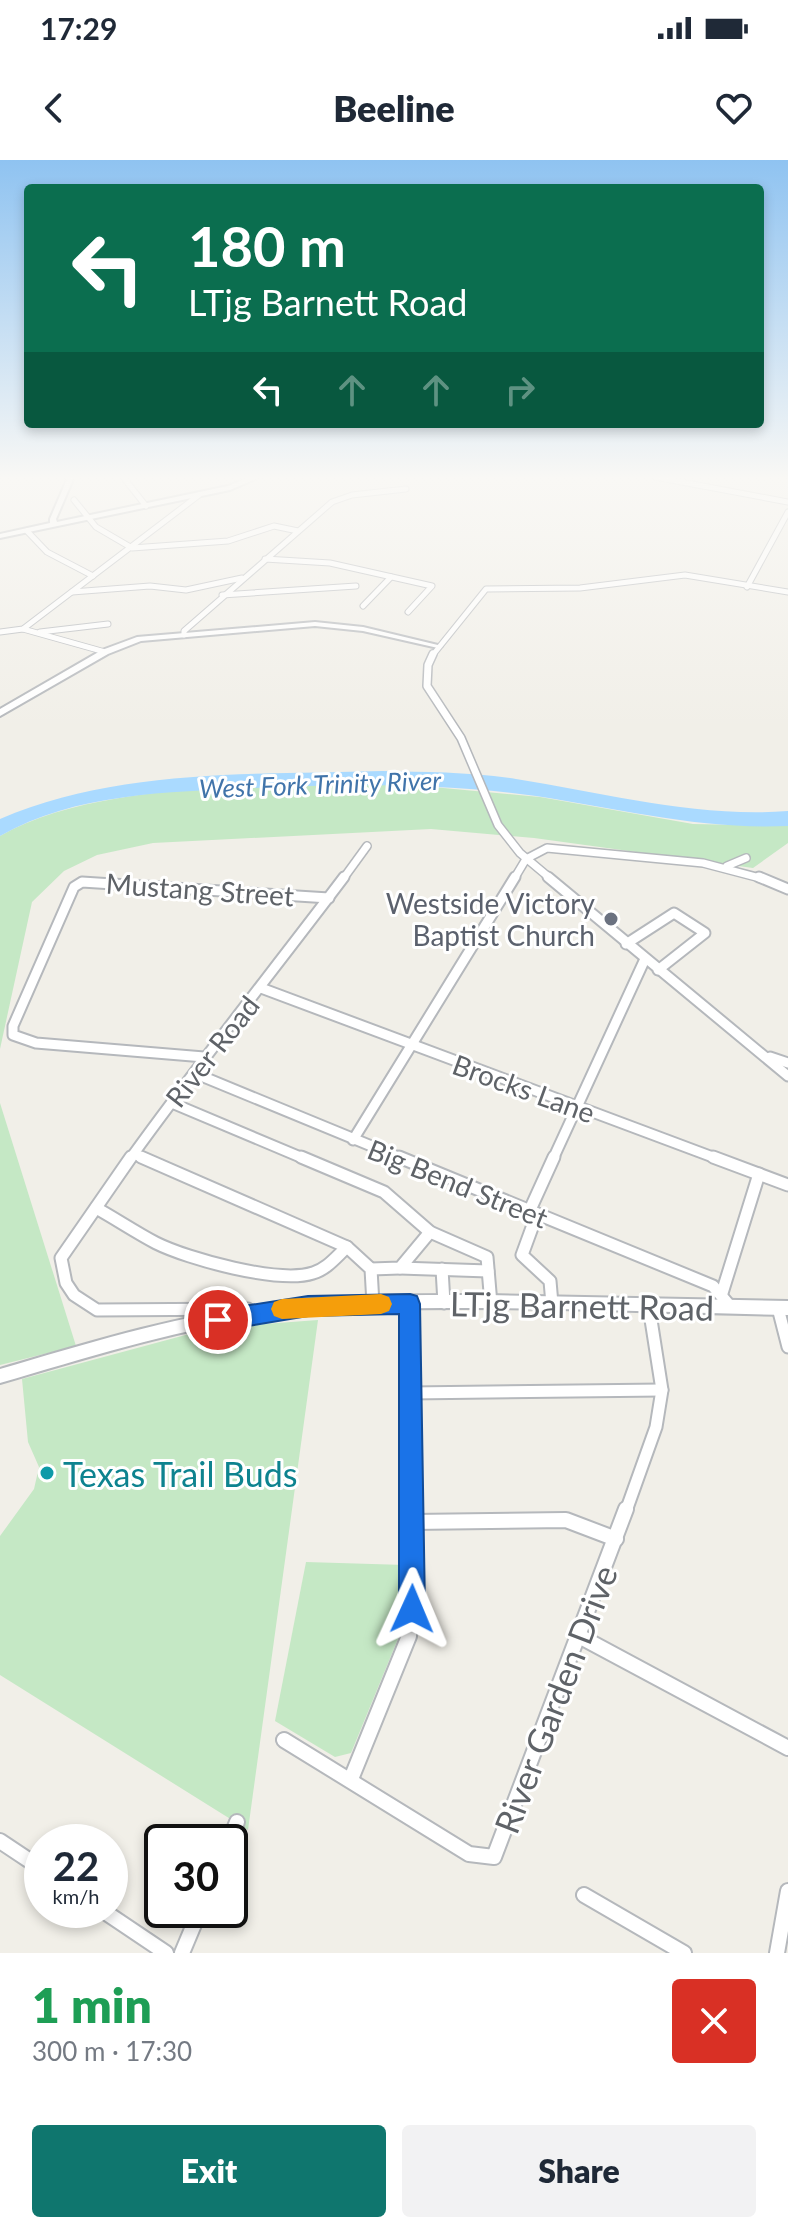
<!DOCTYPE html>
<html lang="en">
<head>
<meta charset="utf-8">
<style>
  :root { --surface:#fff; --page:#f2f2f3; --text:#1f2937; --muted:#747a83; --accent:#0f766e }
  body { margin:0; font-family:Lato,sans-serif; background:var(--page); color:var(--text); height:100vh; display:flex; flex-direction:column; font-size:30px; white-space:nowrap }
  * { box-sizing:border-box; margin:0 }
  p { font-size:26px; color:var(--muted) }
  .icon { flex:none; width:44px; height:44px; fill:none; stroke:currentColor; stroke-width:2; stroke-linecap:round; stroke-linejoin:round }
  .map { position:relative; height:1793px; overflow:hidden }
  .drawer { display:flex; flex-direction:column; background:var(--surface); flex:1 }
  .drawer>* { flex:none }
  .hud { position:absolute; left:24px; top:24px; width:740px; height:244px; border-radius:8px; box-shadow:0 4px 12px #0003; background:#0b6e4f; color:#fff; overflow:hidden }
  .speed { position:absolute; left:24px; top:1664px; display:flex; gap:16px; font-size:40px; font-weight:700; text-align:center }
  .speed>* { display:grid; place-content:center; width:104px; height:104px; border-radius:50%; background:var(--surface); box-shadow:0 4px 12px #0003; line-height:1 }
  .speed small { font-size:20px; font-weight:400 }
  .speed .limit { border:4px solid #111; border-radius:12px; background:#fff; color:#111 }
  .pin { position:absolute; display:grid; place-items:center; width:68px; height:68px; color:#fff; margin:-34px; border:4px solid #fff; border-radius:50%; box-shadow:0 2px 8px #0007 }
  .me { position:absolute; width:88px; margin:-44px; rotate:1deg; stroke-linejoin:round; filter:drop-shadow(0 0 6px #0008) }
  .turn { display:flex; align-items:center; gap:28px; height:168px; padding:0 32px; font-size:36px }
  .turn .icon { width:104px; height:104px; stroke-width:2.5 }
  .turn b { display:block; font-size:56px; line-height:68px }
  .lanes { display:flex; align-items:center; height:76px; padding:0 32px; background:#0003; justify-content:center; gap:40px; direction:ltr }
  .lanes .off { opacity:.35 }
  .round { display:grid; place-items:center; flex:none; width:84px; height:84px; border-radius:8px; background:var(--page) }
  .head { display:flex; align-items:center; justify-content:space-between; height:136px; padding:0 32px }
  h1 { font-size:48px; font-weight:800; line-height:60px; color:#1e9e55 }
  .primary-button { display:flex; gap:16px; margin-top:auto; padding:16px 32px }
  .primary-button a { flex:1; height:92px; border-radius:8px; background:var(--accent); color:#fff; font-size:32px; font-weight:800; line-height:92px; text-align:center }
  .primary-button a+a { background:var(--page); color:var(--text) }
  .status { display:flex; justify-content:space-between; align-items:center; height:56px; padding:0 40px; background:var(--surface); direction:ltr }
  .status svg { height:22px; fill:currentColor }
  header { display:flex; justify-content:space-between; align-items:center; height:104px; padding:0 32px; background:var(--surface); font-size:36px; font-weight:800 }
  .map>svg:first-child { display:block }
  .green { fill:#c5e8c5 }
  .water { fill:#aadaff }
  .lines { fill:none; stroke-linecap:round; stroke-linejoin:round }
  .minor-far4-casing { stroke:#b5b8bc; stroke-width:7 }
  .minor-far3-casing { stroke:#b5b8bc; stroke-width:10 }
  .minor-far2-casing { stroke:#b5b8bc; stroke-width:13 }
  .minor-far1-casing { stroke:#b5b8bc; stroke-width:15 }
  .minor-casing { stroke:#b5b8bc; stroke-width:18 }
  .tertiary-casing { stroke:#b5b8bc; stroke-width:4 }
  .minor-far4 { stroke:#fff; stroke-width:5 }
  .minor-far3 { stroke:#fff; stroke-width:7 }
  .minor-far2 { stroke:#fff; stroke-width:9 }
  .minor-far1 { stroke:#fff; stroke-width:11 }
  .minor { stroke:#fff; stroke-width:14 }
  .tertiary { fill:#fff; fill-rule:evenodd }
  .route { fill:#1a73e8; stroke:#114b97; stroke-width:2 }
  .slow { fill:#f59e0b }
  .worship-dot { fill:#6b7280; stroke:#fff; stroke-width:3 }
  .culture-dot { fill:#0f9aa8; stroke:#fff; stroke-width:3 }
  .labels { text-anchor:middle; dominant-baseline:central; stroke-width:6; stroke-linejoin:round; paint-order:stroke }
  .far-water-label { font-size:26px; font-style:italic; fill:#4174aa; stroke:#fff }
  .street-label { font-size:28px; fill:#5f6368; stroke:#fff }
  .worship-label { font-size:28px; fill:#5b616d; stroke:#fff; text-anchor:end }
  .near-street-label { font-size:34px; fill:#5f6368; stroke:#fff }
  .near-culture-label { font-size:34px; fill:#0d838f; stroke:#fff; text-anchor:start }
</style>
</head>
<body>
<div class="status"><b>17:29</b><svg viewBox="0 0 49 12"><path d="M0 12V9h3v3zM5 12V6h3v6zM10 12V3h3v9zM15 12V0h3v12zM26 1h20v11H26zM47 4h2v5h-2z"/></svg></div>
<header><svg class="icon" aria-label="back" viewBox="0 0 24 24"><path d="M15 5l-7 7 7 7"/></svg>Beeline<svg class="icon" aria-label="heart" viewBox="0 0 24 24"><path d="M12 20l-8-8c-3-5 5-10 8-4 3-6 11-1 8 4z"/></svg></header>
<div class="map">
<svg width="788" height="1793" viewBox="0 0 788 1793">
  <rect width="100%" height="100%" fill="#f1efe8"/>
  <g class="green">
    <path d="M390,623L540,637L693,664L788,666V683L753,708L534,678L431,669L153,683L97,695L64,711L32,742L0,889V676C100,619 275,627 390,623Z"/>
    <polygon points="0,943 76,1186 0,1205"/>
    <polygon points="318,1160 248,1670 0,1515 0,1376 34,1329 39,1307 28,1282 22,1219 193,1173 250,1165"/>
    <polygon points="306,1402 405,1405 400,1474 351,1593 335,1597 275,1561"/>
  </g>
  <path class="water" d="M382,611C426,612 471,612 516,619C606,633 696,658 788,651V666C702,670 621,649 536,636C442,623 348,624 253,628C168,632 75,633 0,676V659C119,608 254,615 382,611Z"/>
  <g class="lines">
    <defs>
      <g id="minor-far4">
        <polyline points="123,317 146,346"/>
        <polyline points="655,317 788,342"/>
        <polyline points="74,340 96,367 132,388 228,381 274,366 298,371"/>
        <polyline points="27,371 47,392 93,416"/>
        <polyline points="265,399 330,403 432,426 408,452"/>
        <polyline points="747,427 788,352"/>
        <polyline points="72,432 150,426 186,430 242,418"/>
        <polyline points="222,435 356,426"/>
        <polyline points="363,446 391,417"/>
        <polyline points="23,469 105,492"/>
        <polyline points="0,472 23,469 199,335"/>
        <polyline points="40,472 108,464"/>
        <polyline points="184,475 184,471 332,342 352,335 406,329"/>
        <polyline points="432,496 486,429 580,428 685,415 788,432"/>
      </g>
      <g id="minor-far3">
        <polyline points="433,494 428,505 427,526 461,578 498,665 520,693 551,719"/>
        <polyline points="727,706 746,698"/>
        <polyline points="343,719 367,686"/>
        <polyline points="514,719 526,699 547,688 703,703 764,719"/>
      </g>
      <g id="minor-far2">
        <polyline points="548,717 788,916"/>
        <polyline points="759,717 788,729"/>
        <polyline points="626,784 674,753 705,773 658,810"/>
        <polyline points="261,828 718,999"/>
        <polyline points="204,897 36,883 13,875 13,866 74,727 82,722 329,738"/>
        <polyline points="770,897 788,903"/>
        <polyline points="194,913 403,999"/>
        <polyline points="172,943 305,999"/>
        <polyline points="353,980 515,717"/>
        <polyline points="134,994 145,999"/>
        <path d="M130,999C199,903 273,811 344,717"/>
        <polyline points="553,999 645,799"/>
      </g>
      <g id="minor-far1">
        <polyline points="131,997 61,1098 66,1123 74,1135 97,1150 248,1149"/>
        <polyline points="141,997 347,1087 371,1109 373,1144"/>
        <polyline points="301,997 384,1032 430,1072 487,1097 491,1144"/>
        <polyline points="399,997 713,1126 730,1146"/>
        <polyline points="713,997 788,1025"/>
        <path d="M96,1048C116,1059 135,1072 156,1083C188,1099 279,1124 313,1113C327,1109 336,1097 347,1087"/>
        <polyline points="529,1052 554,997"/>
        <polyline points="537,1054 522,1095 550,1121 552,1144"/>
        <polyline points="400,1108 488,1111"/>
        <polyline points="371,1109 400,1108 430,1072"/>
        <polyline points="442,1109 444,1143"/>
        <polyline points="722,1133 759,1014"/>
        <polyline points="410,1144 412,1351"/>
        <polyline points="778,1148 788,1187"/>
        <polyline points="410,1233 662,1230"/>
        <polyline points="626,1351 656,1267 662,1230 649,1147"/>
      </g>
      <g id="minor">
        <polyline points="412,1362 566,1360 616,1379"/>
        <polyline points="579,1476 788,1588"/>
        <polyline points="284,1580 469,1694 494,1697 626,1349"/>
        <polyline points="351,1619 409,1476 413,1419 412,1349"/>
        <polyline points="0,1681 42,1709"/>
        <polyline points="229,1682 237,1662"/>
        <polyline points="584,1735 684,1793"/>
        <polyline points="102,1750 166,1793"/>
        <polyline points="182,1793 200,1750"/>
        <polyline points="777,1793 788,1731"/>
      </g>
      <g id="tertiary">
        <polygon points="68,317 74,317 56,359 57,362 228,326 250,317 260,317 230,330 0,378 0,374 50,363 50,359"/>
        <polygon points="315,462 363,467 442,486 438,488 363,471 315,466 141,481 108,494 0,556 0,549 102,490 137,477"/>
        <path d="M488,1135L788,1141V1155C681,1153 573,1148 466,1148C401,1148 336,1149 271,1157C179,1168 89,1197 0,1223V1209C88,1183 176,1156 268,1144C340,1134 415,1135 488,1135Z"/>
      </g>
    </defs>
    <use href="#minor-far4" class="minor-far4-casing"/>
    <use href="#minor-far3" class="minor-far3-casing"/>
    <use href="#minor-far2" class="minor-far2-casing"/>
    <use href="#minor-far1" class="minor-far1-casing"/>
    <use href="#minor" class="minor-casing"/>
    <use href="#tertiary" class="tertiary-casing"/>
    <use href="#minor-far4" class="minor-far4"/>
    <use href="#minor-far3" class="minor-far3"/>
    <use href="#minor-far2" class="minor-far2"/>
    <use href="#minor-far1" class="minor-far1"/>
    <use href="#minor" class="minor"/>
    <use href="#tertiary" class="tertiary"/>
  </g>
  <linearGradient id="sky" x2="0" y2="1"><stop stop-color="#8fc3f1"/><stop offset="0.56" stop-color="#f9f8f5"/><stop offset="1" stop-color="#f9f8f5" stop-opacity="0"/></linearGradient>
  <rect width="788" height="568" fill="url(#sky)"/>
  <polygon class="route" points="410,1134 417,1136 420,1144 425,1449 421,1458 412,1462 403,1458 399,1449 399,1154 308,1156 218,1171 210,1167 207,1160 210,1153 218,1150 308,1136"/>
  <polygon class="slow" points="381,1134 389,1137 392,1144 389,1151 381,1154 282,1159 274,1156 271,1149 274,1142 282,1139"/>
  <circle class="worship-dot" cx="611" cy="759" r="8"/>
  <circle class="culture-dot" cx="47" cy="1313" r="8"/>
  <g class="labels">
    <g class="far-water-label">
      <text transform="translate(320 624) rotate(-2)">West Fork Trinity River</text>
    </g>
    <g class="street-label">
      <text transform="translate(200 729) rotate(4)">Mustang Street</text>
      <text transform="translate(212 891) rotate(-52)">River Road</text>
      <text transform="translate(524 928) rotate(20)">Brocks Lane</text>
      <text transform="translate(458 1023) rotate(22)">Big Bend Street</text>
    </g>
    <g class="worship-label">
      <text x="595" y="743">Westside Victory<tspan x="595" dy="32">Baptist Church</tspan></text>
    </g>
    <g class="near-street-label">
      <text transform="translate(582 1145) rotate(1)">LTjg Barnett Road</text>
      <text transform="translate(555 1539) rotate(-69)">River Garden Drive</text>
    </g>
    <g class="near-culture-label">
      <text x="63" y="1313">Texas Trail Buds</text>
    </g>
  </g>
</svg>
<div class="speed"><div>22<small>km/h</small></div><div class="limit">30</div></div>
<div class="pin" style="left:218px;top:1160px;background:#d93025"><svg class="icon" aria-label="arrive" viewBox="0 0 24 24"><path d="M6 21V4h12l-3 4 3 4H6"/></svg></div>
<svg class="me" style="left:412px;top:1449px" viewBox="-20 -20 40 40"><path d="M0-17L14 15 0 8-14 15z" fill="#1a73e8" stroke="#fff" stroke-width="4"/></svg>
<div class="hud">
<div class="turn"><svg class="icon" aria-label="left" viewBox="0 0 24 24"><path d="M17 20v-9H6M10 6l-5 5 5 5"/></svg><div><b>180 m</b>LTjg Barnett Road</div></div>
<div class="lanes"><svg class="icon" aria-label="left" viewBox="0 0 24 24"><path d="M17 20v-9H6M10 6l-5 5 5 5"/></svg><svg class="icon off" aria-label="ahead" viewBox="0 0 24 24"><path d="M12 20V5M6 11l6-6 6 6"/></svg><svg class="icon off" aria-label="ahead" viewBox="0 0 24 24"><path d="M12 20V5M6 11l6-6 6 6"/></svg><svg class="icon off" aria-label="right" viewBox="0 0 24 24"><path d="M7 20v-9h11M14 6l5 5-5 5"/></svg></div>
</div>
</div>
<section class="drawer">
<div class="head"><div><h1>1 min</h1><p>300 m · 17:30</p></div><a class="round" style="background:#d93025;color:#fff"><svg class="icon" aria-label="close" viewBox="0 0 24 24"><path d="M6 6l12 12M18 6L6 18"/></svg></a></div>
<div class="primary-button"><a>Exit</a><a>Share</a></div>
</section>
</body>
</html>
